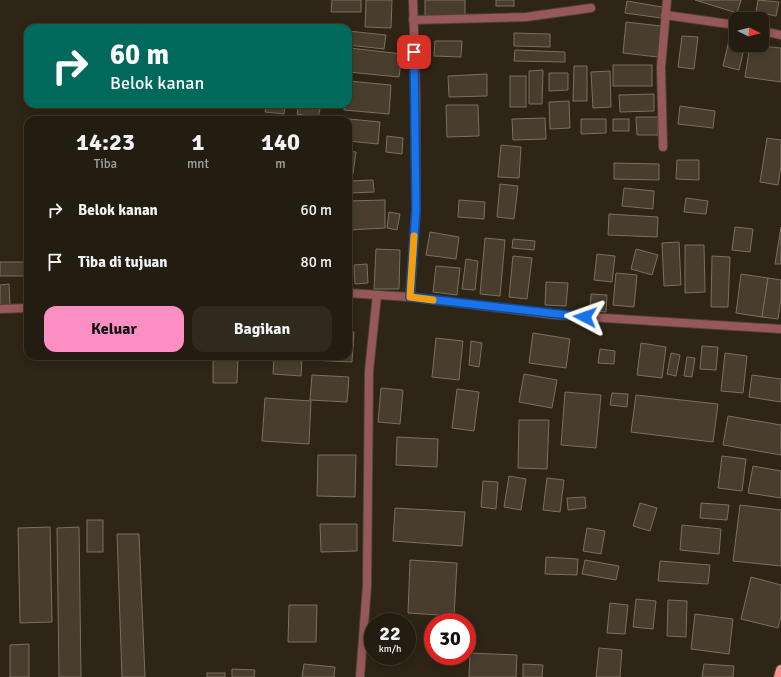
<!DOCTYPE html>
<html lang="id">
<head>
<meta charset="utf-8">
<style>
  :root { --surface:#231c10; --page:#2f291e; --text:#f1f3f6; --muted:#a3a19f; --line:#403a30; --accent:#fb8fc4 }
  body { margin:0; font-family:Signika,sans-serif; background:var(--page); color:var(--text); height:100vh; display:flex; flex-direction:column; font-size:15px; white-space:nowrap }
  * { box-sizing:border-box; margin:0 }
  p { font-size:13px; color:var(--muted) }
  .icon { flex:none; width:22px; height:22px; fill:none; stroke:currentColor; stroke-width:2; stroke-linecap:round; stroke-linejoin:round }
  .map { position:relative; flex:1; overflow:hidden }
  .drawer { position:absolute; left:24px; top:116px; width:328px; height:244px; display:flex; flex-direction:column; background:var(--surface); border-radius:12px; box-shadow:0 2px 10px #0003,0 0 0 1px var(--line) }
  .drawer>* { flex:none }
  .hud { position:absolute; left:24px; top:24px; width:328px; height:84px; border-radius:12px; box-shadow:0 2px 10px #0003,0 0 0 1px var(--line); background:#00695c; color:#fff; overflow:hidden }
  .needle { width:26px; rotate:96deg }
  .controls { position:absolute; left:729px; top:12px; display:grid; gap:8px }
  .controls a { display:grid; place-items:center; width:40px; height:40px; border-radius:8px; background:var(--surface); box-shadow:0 2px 10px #0003,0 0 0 1px var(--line); font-size:20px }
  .speed { position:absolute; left:364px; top:613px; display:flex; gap:8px; font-size:20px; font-weight:700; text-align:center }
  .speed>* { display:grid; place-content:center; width:52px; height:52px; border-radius:50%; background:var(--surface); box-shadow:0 2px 10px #0003,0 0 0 1px var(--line); line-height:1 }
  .speed small { font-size:10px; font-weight:400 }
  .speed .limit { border:6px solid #d22; background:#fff; color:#111 }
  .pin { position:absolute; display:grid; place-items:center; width:34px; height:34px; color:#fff; margin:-17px; border-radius:8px; box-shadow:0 2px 6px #0006 }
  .me { position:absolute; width:44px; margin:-22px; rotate:274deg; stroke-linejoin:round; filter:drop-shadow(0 0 3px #0008) }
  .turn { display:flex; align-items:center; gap:14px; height:84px; padding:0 20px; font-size:18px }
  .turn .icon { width:52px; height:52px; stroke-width:2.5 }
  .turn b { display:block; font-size:28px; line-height:34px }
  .eta { display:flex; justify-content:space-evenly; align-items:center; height:68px; text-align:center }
  .eta b { font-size:24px; font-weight:700; line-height:28px }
  .action { display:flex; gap:8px; margin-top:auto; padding:8px 20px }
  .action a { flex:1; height:46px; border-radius:12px; background:var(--accent); color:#111; font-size:16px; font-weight:700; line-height:46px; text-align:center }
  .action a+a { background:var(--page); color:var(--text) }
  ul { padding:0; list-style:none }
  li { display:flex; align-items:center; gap:12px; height:52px; padding:0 20px }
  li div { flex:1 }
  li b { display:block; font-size:15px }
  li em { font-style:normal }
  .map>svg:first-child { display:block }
  .building { fill:#493e2e; stroke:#7b6f5e }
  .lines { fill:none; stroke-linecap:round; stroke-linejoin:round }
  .minor-casing { stroke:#4c4234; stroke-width:10 }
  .primary-casing { stroke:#4c4234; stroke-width:12 }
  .minor { stroke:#975859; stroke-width:8 }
  .primary { stroke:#f89193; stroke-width:10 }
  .route-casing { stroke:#114b97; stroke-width:10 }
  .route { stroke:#1a73e8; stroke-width:7 }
  .slow { stroke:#f59e0b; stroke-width:7 }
</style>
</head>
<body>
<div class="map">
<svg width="781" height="677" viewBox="0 0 781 677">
  <rect width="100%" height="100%" fill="#2f2516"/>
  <g class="building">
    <polygon points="332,0 361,0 361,12 331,12"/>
    <polygon points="366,0 392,0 391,28 365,27"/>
    <rect x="425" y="0" width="40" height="16"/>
    <rect x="496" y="0" width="18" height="6"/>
    <polygon points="695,0 741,0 737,13"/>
    <polygon points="758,0 779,2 776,16 756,12"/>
    <polygon points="627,1 662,7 661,18 625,13"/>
    <polygon points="626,22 661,26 658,57 623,53"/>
    <polygon points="348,31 386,35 384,49 348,45"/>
    <polygon points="514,33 550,34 550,47 514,46"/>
    <polygon points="682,36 698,37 694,69 678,67"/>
    <polygon points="729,40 736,41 736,45 745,45 739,70 723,66"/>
    <polygon points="435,41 462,41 461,57 434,56"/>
    <polygon points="750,45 781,48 781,82 745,77"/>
    <polygon points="350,48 402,54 399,77 348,72"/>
    <polygon points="515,50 565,52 565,62 514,61"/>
    <rect x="613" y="65" width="39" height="21"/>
    <polygon points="574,66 587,66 587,101 573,101"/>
    <polygon points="543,70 542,104 529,104 529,71"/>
    <polygon points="610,71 611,107 593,108 591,72"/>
    <polygon points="549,73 568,73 568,90 549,91"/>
    <polygon points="487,74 487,96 449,97 448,76"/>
    <rect x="510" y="76" width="16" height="31"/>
    <polygon points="348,81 391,85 389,114 344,110 344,104 348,104"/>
    <polygon points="654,94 654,111 620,112 619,95"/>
    <polygon points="569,101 570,128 550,129 549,102"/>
    <polygon points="266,104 285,104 284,114 265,112"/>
    <polygon points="299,104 321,104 318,118 297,114"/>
    <polygon points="446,105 478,105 479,136 447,137"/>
    <polygon points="680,106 715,111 713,128 678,124"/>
    <polygon points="329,117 380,122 378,144 348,141 348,120 329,120"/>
    <polygon points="636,117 658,117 658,135 637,135"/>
    <polygon points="545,118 546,139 513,140 512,119"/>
    <polygon points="581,119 606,119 606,133 581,134"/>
    <rect x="613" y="119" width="16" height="12"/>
    <polygon points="387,136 403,138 402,154 386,152"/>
    <polygon points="767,138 781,140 781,166 778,185 760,182"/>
    <polygon points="501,145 521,147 519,178 498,177"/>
    <polygon points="348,151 356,152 353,174 348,174"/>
    <polygon points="677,160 699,160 699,180 676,179"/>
    <polygon points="614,163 659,164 659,180 614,179"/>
    <polygon points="373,180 374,192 350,193 350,181"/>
    <polygon points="500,184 518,186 514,219 497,217"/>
    <polygon points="624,188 654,191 653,209 622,206"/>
    <polygon points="686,198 708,201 706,214 684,212"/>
    <polygon points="385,200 385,228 348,230 348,201"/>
    <polygon points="459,200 485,202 484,219 458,217"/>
    <polygon points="389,212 400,214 397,230 387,228"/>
    <polygon points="609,214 658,217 657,237 608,235"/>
    <polygon points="735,227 753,229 750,252 732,250"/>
    <polygon points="781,227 781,264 775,264"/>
    <polygon points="430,232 459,237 456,259 426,255"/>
    <polygon points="485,238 505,240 500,296 480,294"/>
    <polygon points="513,239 535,241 534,250 512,248"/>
    <polygon points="679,242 681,285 664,286 662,243"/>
    <polygon points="685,245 704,245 705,292 685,293"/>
    <polygon points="376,249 400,250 399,289 374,289"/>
    <polygon points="636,249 658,255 652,275 631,269"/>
    <polygon points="597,254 615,256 612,282 594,280"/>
    <polygon points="513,256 532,258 527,299 509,297"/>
    <polygon points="712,256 730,257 728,307 711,307"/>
    <polygon points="466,259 478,261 475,290 462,289"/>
    <rect x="0" y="262" width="24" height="14"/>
    <polygon points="367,264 368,283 355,284 354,265"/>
    <polygon points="436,266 460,268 457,295 433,292"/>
    <polygon points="616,273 637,275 634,307 613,305"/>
    <polygon points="741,274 768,278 762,317 736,313"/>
    <polygon points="768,278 781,280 781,299 778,319 762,317"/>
    <polygon points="546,282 568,283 566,306 545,305"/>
    <polygon points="9,284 10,307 0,308 0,285"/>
    <polygon points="591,294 607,295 606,312 590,311"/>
    <polygon points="348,332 354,332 352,362 309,360 310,356 348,356"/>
    <polygon points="533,333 570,339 566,368 529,363"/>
    <polygon points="436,338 463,341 459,380 432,377"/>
    <polygon points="471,341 482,343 479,367 469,365"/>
    <polygon points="641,343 666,347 662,378 637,375"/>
    <polygon points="702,346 718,347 716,370 700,369"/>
    <polygon points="600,349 615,351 614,364 598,363"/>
    <polygon points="671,353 680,355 676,376 667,374"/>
    <polygon points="725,353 747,356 743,393 721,391"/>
    <polygon points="213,356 238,356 237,383 213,383"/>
    <polygon points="274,356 302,356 301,376 273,374"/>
    <polygon points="687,357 695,358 692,377 684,376"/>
    <polygon points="524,374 557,380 552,408 519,402"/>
    <polygon points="312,375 349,377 347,402 310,400"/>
    <polygon points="752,375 781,379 781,402 749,397"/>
    <polygon points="381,388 403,390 400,424 378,422"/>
    <polygon points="457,389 479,392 474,431 452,428"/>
    <polygon points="565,392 601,395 596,448 561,445"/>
    <polygon points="612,393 628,394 627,407 610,405"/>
    <polygon points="636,395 718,404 713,442 631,432"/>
    <polygon points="265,398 311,401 309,444 262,441"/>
    <polygon points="728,416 781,425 781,455 723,445"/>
    <polygon points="519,420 549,420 547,469 518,468"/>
    <polygon points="397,437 438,439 437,467 396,465"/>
    <polygon points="318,455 356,455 355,497 317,496"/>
    <polygon points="722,456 746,459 742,491 718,488"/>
    <polygon points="753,466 781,471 781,498 748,493"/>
    <polygon points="509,476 526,479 521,510 504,507"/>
    <polygon points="547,478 564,480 560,512 543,510"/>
    <polygon points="483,481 498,482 496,509 481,507"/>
    <polygon points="585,497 586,508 568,510 567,498"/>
    <polygon points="640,503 657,508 650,531 633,526"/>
    <polygon points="701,503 729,505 727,520 700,518"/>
    <polygon points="740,505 781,510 781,566 733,561"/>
    <polygon points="395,508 465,512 462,546 393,541"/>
    <rect x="87" y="520" width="16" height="32"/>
    <polygon points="320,524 357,524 357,551 321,552"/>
    <polygon points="682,525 721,529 719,554 680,550"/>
    <polygon points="50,527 52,622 20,623 18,528"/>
    <polygon points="79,527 81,677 59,677 57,528"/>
    <polygon points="587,528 605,531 601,554 583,551"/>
    <polygon points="117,534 139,534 145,677 122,677"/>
    <polygon points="546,557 578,559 577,575 545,574"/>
    <polygon points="410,560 457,563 454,616 408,613"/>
    <polygon points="585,560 619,566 616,580 582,574"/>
    <polygon points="660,561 710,565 708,584 658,581"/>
    <polygon points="751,577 781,585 781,617 778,628 741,619"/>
    <polygon points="636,599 656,601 653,629 633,627"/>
    <polygon points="668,600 687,601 686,637 667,636"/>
    <polygon points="610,603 628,605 625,634 607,633"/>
    <polygon points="289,605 317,605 316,642 288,642"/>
    <polygon points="695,614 733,619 729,654 691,649"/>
    <polygon points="29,644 29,677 10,677 10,645"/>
    <polygon points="599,648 622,650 620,677 596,677"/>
    <polygon points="470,653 517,655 516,677 469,677"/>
    <polygon points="304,664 335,667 334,677 302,677"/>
    <polygon points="523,664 543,665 542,677 523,677"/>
    <polygon points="704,664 734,666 733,677 702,677"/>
    <polygon points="232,669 255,670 254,677 232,677"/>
    <rect x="207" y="673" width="18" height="4"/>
  </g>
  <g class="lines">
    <defs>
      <g id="minor">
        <polyline points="665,15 736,25"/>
        <polyline points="413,20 526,17 591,8"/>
        <polyline points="762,31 781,35"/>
        <polyline points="663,147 661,67 667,0"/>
        <polyline points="348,293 410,297 556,315 781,329"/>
        <polyline points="410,297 416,210 416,99 413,0"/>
        <polyline points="0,309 28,308"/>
        <polyline points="360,677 367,586 369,371 377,295"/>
      </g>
      <polyline id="primary" points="779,677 781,670"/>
    </defs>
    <use href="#minor" class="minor-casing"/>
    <use href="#primary" class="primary-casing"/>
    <use href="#minor" class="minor"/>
    <use href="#primary" class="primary"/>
  </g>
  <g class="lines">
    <defs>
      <polyline id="route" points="414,52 416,210 410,297 585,317"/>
    </defs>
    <use href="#route" class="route-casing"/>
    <use href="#route" class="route"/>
    <polyline class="slow" points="414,236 410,297 433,300"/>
  </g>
</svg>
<div class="controls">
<a><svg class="needle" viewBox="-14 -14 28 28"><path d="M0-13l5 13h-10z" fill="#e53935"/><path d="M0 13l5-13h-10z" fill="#a3a19f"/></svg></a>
</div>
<div class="speed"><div>22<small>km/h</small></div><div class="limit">30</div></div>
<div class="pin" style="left:414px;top:52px;background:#d93025"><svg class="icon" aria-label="arrive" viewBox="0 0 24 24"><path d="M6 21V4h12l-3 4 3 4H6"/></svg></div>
<svg class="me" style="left:585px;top:317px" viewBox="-20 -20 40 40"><path d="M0-17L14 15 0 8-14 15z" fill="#1a73e8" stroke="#fff" stroke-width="4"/></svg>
<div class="hud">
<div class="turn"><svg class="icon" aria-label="right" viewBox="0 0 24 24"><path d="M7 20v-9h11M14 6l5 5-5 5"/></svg><div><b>60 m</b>Belok kanan</div></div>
</div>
<section class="drawer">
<div class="eta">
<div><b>14:23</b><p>Tiba</p></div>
<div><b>1</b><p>mnt</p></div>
<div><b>140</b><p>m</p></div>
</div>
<ul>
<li><svg class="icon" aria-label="right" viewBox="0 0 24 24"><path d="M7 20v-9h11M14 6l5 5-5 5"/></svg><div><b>Belok kanan</b></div><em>60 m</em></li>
<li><svg class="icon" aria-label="arrive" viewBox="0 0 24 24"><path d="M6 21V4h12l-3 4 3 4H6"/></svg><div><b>Tiba di tujuan</b></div><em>80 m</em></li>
</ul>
<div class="action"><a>Keluar</a><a>Bagikan</a></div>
</section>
</div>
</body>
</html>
